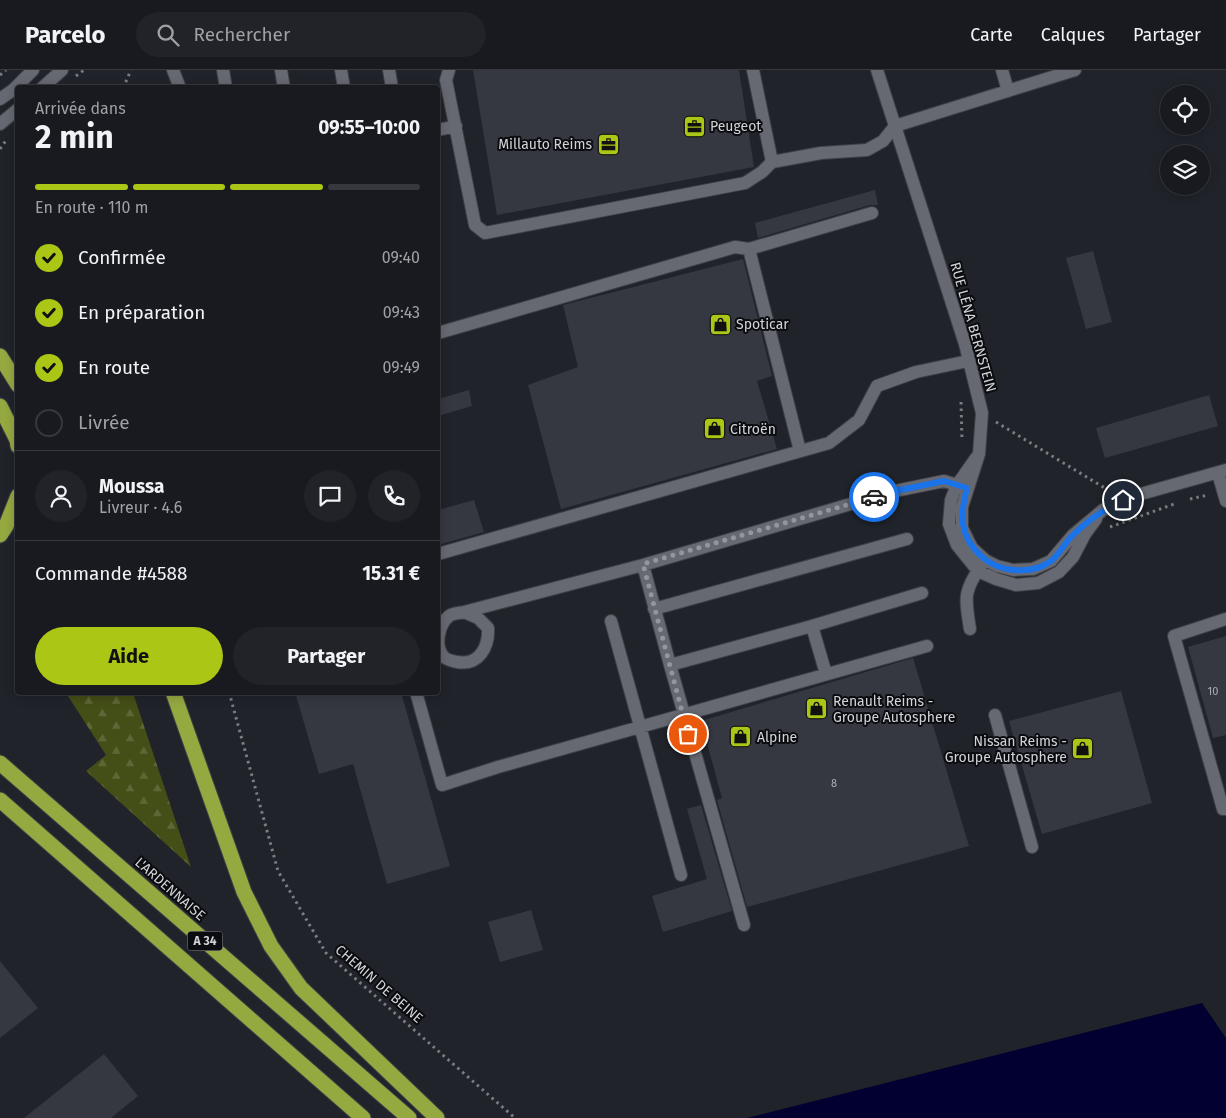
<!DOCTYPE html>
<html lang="fr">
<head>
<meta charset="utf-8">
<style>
  :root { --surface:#181a20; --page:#212329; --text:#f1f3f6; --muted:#9fa1a5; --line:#36383e; --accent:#abc615 }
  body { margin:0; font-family:"Fira Sans",sans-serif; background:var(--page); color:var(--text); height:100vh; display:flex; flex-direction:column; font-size:19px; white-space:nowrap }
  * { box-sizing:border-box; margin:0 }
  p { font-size:16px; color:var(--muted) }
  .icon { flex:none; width:28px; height:28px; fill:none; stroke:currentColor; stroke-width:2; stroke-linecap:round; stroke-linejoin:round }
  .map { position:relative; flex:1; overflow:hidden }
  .panel { position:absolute; left:15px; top:15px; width:425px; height:610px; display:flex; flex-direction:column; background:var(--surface); border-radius:5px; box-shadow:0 2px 12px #0003,0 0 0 1px var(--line) }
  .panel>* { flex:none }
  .buttons { position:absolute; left:1160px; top:15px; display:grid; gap:10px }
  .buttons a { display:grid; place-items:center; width:50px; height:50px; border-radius:50%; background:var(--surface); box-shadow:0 2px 12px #0003,0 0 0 1px var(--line); font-size:25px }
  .pin { position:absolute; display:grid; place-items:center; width:42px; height:42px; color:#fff; margin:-21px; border:2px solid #fff; border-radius:50%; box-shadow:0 1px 5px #0007 }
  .courier { position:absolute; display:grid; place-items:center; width:50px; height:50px; margin:-25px; border:4px solid #1a73e8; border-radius:50%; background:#fff; color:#222; box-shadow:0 1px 6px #0007 }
  .summary em { font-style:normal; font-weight:700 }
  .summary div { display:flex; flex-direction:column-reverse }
  .summary { display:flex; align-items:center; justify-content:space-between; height:85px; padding:0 20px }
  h1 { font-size:32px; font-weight:700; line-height:38px }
  .bar { display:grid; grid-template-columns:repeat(4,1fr); gap:8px 5px; align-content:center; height:60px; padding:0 20px }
  .bar i { height:6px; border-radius:4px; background:var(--line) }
  .bar .current { background:var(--accent) }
  .bar p { grid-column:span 4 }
  .line { display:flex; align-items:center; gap:12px; padding:0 20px; border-top:1px solid var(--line) }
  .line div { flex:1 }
  .round { display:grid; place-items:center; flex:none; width:52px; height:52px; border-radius:26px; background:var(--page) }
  ol { padding:0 20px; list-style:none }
  li { display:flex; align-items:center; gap:15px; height:55px }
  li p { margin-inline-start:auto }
  li .icon { padding:5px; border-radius:50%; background:var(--accent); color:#111; stroke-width:4 }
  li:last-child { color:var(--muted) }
  li i { width:28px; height:28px; border:2px solid var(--line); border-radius:50% }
  .primary-button { display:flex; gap:10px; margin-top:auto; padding:10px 20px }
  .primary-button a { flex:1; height:58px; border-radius:30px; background:var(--accent); color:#111; font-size:20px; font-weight:700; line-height:58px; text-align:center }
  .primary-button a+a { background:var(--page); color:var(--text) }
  header { display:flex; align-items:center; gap:30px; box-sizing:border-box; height:70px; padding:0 25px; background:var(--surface); border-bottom:1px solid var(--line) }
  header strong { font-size:24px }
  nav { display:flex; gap:28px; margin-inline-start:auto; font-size:18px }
  .search { width:350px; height:45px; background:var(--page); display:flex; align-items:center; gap:12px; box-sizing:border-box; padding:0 18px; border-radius:28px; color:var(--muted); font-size:19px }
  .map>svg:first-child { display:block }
  .forest { fill:url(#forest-firs) }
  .water { fill:#020030 }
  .building { fill:#353840 }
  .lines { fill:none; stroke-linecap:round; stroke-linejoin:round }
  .lane-casing { stroke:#3e4045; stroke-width:14 }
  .street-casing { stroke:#3e4045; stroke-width:14 }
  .highway-casing { stroke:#3e4045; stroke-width:17 }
  .path { stroke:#7a7c82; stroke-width:3; stroke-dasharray:2.5 4; stroke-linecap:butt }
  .lane { stroke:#666971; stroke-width:12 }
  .street { stroke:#666971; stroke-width:12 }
  .highway { stroke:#95a941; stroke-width:15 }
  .done { stroke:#94969b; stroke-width:5; stroke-dasharray:0 9 }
  .route { stroke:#1a73e8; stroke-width:6 }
  .labels { text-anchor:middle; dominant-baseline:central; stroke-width:4; stroke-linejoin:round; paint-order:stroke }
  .number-label { font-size:11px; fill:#abadb2 }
  .shield { fill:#0b0c0f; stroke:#96989c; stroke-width:1 }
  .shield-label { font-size:12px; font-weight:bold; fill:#d2d4d8 }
  .poi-label { font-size:14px; fill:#d2d4d8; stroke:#0b0c0f; text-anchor:start }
  .street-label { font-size:14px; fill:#d2d4d8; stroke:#0b0c0f }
</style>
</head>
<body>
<header>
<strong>Parcelo</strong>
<div class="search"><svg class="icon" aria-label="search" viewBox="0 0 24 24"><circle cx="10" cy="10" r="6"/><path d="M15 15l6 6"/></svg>Rechercher</div>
<nav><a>Carte</a><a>Calques</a><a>Partager</a></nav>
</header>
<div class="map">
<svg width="1226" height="1048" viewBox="0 0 1226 1048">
  <defs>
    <pattern id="forest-firs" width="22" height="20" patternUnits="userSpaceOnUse" patternTransform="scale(1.25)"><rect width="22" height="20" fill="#444e17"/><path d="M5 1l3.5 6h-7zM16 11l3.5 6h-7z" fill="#5e6738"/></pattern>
  </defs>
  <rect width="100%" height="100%" fill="#20232a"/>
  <path class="forest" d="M66,623H133L191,797L86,701L106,685Z"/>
  <path class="water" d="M1202,933L1226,968V1048H747Z"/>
  <path class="building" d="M473,0H739L754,97L497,145Z
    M875,120L878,135H870L758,168L755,153Z
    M1093,181L1112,252L1086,259L1066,188Z
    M743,189L772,306L757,311L777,379L561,439L528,315L578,297L563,235Z
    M469,320L472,336L438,346V329Z
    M1209,325L1218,356L1105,388L1096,358Z
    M474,430L484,462L438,475V440Z
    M1226,566V665L1213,668L1188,577Z
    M913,588L969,776L747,837L717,730L722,728L701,651Z
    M1121,621L1152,733L1042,764L1009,651Z
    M295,622H401L450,796L387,814L353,694L319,704Z
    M701,735L732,841L663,862L652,826L707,809L687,739Z
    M531,840L543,880L500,892L488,852Z
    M0,891L38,938L0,968Z
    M104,984L138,1026L111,1048H24Z"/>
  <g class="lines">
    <defs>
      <path id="lane" d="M173,0L180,18
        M223,0L226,18
        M281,0L284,18
        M341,0L344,18
        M389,0L392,18
        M449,0L446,10L475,155L485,163L745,113L762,102L772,92L821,83L867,80L883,71L895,56L1062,4L1061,0
        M753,0L772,92
        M1002,0L1008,21
        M1062,4L1075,0
        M438,60L456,56
        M749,179L800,381
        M438,263L735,177L749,179L872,143
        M976,388L957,415L951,430L949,454L957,475L978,501L996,509L1016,515L1038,513L1059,502L1073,487L1085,464L1096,449
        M1218,403L1226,431
        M438,484L829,373L859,350L877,316L916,302L968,291
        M643,495L670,595
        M654,539L907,469
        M464,542L478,548L488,558C489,577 479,596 457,592C453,591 446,590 443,586C434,575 439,554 449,546C453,543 460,543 464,542L643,495L895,421L944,411L967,418
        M1226,549L1174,566L1223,739H1226
        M611,551L681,805
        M970,559C965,527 963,522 982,494
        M826,604L812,556L922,523
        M416,622L442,715L498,697L927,576
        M995,645L1032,777
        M744,855L670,595L812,556"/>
      <path id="street" d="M877,0L965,274L982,343L979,384L962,437V458L972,478L985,490L997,496L1013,500L1033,499L1051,491L1073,465L1103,440L1123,429L1226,400
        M42,18L62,0
        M0,29L13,20L33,0
        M0,54L18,39"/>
      <path id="highway" d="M0,286L18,315
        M0,336L17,370L18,376
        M0,465L6,456L18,426
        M173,622L244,822L271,876L301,918L437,1048
        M0,693L409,1048
        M0,730L363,1048"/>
    </defs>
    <use href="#lane" class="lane-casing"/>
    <use href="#street" class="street-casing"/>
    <use href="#highway" class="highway-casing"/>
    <path class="path" d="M0,5L6,0
      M76,6L84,0
      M123,18L131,0
      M0,79L7,69
      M961,332L962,371
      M996,352L1108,420
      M1190,429L1208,425
      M1110,457L1177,433
      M229,622L278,801L326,883L515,1048"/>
    <use href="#lane" class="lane"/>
    <use href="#street" class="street"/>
    <use href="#highway" class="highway"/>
  </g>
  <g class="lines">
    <path class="done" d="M688,664L643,494L874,427"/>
    <path class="route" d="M874,427L895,421L944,411L967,418C960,445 959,465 980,485C997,502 1031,506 1051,491C1060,484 1065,472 1073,465C1088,450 1105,439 1123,430"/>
  </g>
  <defs>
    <symbol id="office-square" viewBox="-11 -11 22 22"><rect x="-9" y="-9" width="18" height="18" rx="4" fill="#abc615" stroke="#0b0c0f"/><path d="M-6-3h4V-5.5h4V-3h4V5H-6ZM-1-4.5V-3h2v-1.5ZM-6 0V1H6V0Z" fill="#111"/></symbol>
    <symbol id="shop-square" viewBox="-11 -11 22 22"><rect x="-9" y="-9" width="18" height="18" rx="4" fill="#abc615" stroke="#0b0c0f"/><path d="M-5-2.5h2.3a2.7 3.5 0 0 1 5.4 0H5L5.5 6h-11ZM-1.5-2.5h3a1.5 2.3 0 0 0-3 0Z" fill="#111"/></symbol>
  </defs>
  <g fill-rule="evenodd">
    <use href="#office-square" x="682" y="44" width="25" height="25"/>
    <use href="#office-square" x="596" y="62" width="25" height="25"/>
    <use href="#shop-square" x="708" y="242" width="25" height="25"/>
    <use href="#shop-square" x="702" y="346" width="25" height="25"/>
    <use href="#shop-square" x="804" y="626" width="25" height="25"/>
    <use href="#shop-square" x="728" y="654" width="25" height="25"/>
    <use href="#shop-square" x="1070" y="666" width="25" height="25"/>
  </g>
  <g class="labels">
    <g class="number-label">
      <text x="1213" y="621">10</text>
      <text x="834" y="713">8</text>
    </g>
    <rect class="shield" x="187.5" y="861.5" width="35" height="19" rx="4"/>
    <g class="shield-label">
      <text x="205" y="871">A 34</text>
    </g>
    <g class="poi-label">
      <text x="710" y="56">Peugeot</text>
      <text x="592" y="74" text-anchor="end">Millauto Reims</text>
      <text x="736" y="254">Spoticar</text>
      <text x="730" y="359">Citroën</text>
      <text x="833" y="631">Renault Reims -<tspan x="833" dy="16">Groupe Autosphere</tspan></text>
      <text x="757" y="667">Alpine</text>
      <text x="1067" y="671" text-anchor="end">Nissan Reims -<tspan x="1067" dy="16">Groupe Autosphere</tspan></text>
    </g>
    <g class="street-label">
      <text transform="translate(973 257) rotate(74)">RUE LÉNA BERNSTEIN</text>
      <text transform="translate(170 819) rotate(41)">L'ARDENNAISE</text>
      <text transform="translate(379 914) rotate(41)">CHEMIN DE BEINE</text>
    </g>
  </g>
</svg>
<div class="buttons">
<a><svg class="icon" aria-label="locate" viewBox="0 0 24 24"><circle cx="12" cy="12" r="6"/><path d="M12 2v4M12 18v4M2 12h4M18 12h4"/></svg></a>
<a><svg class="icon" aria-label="layers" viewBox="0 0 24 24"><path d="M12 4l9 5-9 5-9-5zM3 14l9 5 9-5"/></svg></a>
</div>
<div class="pin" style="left:688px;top:664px;background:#ea580c"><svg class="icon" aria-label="bag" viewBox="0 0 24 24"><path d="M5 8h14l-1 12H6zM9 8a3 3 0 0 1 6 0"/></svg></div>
<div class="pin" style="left:1123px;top:430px;background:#1f2937"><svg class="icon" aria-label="home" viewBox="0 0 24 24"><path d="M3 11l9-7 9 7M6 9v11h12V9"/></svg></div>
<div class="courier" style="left:874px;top:427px"><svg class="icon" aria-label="car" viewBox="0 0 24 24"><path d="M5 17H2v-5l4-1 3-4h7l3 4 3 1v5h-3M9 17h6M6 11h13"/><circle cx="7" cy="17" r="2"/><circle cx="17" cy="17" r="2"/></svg></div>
<section class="panel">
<div class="summary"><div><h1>2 min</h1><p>Arrivée dans</p></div><em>09:55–10:00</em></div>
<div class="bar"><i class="current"></i><i class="current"></i><i class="current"></i><i></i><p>En route · 110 m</p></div>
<ol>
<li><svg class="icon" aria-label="check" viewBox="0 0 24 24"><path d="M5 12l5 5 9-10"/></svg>Confirmée<p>09:40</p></li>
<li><svg class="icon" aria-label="check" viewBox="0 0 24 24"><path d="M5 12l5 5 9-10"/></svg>En préparation<p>09:43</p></li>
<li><svg class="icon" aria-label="check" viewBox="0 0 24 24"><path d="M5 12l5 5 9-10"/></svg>En route<p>09:49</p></li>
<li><i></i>Livrée</li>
</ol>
<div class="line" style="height:90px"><a class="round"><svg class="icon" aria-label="person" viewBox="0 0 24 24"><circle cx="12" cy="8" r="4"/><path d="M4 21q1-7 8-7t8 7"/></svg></a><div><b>Moussa</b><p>Livreur · 4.6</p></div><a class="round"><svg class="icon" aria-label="chat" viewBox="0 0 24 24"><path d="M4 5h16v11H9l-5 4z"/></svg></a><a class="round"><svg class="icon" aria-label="phone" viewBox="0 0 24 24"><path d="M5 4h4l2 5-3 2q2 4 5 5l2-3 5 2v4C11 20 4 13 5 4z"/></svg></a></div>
<div class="line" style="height:65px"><div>Commande #4588</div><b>15.31 €</b></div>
<div class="primary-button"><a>Aide</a><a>Partager</a></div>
</section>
</div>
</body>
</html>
